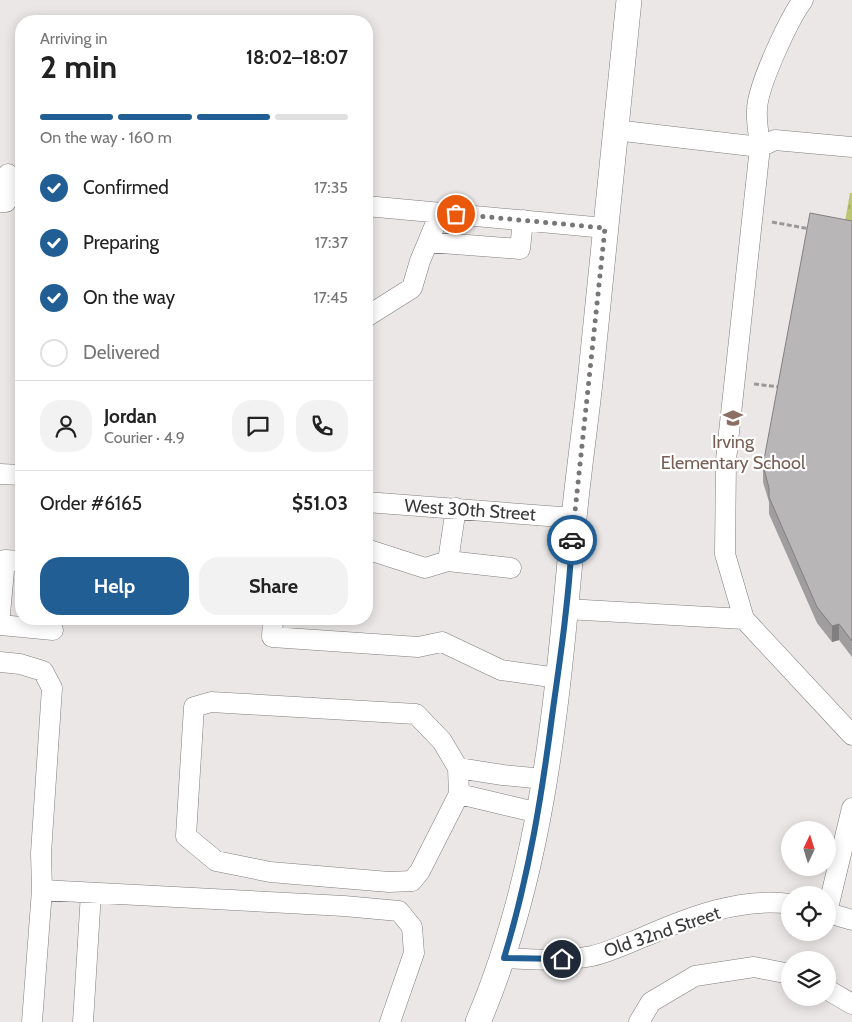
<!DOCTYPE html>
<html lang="en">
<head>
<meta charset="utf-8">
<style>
  :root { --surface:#fff; --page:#f2f2f2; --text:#222; --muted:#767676; --line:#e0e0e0; --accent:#205e94 }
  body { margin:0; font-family:Cabin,sans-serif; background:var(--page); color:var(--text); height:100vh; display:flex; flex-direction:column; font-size:19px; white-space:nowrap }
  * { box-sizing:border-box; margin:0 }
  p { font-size:16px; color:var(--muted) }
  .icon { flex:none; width:28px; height:28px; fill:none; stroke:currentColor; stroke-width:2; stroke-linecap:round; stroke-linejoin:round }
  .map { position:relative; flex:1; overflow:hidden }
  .sheet { position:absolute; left:15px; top:15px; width:358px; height:610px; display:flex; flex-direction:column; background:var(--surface); border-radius:20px; box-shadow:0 2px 12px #0003 }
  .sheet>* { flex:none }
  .needle { width:32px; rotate:4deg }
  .tools { position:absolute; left:781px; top:821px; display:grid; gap:10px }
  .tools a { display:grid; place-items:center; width:55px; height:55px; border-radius:50%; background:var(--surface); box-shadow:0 2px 12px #0003; font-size:25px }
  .pin { position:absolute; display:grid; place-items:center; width:42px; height:42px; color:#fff; margin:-21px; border:2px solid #fff; border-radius:50%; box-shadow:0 1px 5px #0007 }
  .courier { position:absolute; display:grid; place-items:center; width:50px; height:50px; margin:-25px; border:4px solid #205e94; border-radius:50%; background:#fff; color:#222; box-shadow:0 1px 6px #0007 }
  .overview em { font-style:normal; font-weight:800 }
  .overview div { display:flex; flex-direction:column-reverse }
  .overview { display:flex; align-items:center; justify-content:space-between; height:85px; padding:0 25px }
  h1 { font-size:32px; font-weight:800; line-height:38px }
  .bar { display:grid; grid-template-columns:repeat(4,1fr); gap:8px 5px; align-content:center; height:60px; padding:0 25px }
  .bar i { height:6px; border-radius:4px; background:var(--line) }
  .bar .selected { background:var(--accent) }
  .bar p { grid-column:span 4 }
  .line { display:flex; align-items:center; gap:12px; padding:0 25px; border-top:1px solid var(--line) }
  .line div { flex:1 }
  .round { display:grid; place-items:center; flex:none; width:52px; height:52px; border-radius:20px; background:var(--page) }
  ol { padding:0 25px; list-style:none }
  li { display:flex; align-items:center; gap:15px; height:55px }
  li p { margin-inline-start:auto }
  li .icon { padding:5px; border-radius:50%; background:var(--accent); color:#fff; stroke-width:4 }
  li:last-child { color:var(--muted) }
  li i { width:28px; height:28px; border:2px solid var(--line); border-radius:50% }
  .primary-button { display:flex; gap:10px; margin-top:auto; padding:10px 25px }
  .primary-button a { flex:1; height:58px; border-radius:20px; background:var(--accent); color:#fff; font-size:20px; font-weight:800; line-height:58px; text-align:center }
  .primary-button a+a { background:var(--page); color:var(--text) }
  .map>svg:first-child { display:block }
  .park { fill:url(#park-tufts) }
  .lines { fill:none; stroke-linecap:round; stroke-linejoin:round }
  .minor-casing { stroke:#817e7d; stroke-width:21 }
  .major-casing { stroke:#817e7d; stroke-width:26 }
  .path { stroke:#9a9898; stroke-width:3; stroke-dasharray:5 2.5; stroke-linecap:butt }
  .minor { stroke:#fff; stroke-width:20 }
  .major { stroke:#fff; stroke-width:25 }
  .wall { fill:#9f9d9e }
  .shaded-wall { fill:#827f81 }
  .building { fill:#b9b6b8; stroke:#827f81 }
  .done { stroke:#787776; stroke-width:5; stroke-dasharray:0 9 }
  .route { stroke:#205e94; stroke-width:6 }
  .labels { text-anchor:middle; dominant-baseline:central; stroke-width:4.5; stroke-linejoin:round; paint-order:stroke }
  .education-label { font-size:18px; fill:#785e54; stroke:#fff }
  .street-label { font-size:18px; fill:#3b3a3a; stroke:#fff }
</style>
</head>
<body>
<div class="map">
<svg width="852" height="1022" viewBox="0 0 852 1022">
  <defs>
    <pattern id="park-tufts" width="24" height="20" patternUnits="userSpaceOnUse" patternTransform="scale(1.25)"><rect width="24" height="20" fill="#bcc573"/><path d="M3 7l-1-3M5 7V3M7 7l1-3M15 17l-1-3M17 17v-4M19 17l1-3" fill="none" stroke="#9aa15f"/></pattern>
  </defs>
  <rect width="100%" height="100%" fill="#eae7e6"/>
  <path class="park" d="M850,193H852V228L844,227Z"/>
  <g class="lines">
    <defs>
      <path id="minor" d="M803,0C789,19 758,85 757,109C756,121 759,135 760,147L775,140L852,147
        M615,130L760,147L726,460L725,554L744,619L852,735
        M0,202H6L8,174
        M366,206L605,228
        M428,242L520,249L523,220
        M366,317L412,288L420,261L440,213
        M0,474L21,475
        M366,502L574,518
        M456,508L448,561L511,568
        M366,549L425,568L448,561
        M566,609L744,619
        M0,614L5,560L21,561
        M273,619L272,637L418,647L442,642L501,670L558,678
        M0,625L53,630
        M0,662L20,664L43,671L52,688L41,853L42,890L344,906L399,911L412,927L414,953L390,1022
        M211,702L416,714L442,741L458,768L459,794L420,871L412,881L389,882L270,872L216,861L186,836L194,707Z
        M458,768L503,775L544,779
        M459,794L539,813
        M828,908L852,808
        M828,913L852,920
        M504,958C533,959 563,962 592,956C610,952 628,943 646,936C690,917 741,897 790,904
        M828,990L852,1004
        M32,1022L42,890
        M83,1022L91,893
        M639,1022L651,1002L695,976L754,967L790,974"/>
      <path id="major" d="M478,1022C546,863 558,688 574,518C579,466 587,415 592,363C605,242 616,121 629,0"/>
    </defs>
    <use href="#minor" class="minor-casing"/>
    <use href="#major" class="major-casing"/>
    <path class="path" d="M772,222L810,229
      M754,384L780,387"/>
    <use href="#minor" class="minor"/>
    <use href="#major" class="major"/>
  </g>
  <path class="wall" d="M852,221V657L839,640L832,642L817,623L769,514V502L763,482V465Z"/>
  <path class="shaded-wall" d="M839,624V640L832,642V626Z"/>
  <path class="building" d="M810,213L852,221V641L839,624L832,626L817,607L769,497V488L763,465Z"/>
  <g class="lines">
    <path class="done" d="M456,214L605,228L572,540"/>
    <path class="route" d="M562,959L504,958C529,876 542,794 553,709C561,653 569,597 572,540"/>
  </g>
  <defs>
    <symbol id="school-bare" viewBox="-9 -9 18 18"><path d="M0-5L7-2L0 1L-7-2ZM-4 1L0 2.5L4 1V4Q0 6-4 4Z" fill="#8d6e63" stroke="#fff" stroke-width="2.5" paint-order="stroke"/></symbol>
  </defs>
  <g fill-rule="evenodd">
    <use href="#school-bare" x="719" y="404" width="28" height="28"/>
  </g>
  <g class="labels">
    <g class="education-label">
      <text x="733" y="442">Irving<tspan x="733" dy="21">Elementary School</tspan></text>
    </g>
    <g class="street-label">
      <text transform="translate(470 510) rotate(4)">West 30th Street</text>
      <text transform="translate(662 932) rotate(-19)">Old 32nd Street</text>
    </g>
  </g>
</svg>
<div class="tools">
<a><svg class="needle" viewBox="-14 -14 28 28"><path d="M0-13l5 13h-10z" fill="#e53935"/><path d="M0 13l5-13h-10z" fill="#767676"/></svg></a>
<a><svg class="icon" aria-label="locate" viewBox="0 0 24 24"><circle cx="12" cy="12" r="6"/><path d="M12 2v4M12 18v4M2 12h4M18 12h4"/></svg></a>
<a><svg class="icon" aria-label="layers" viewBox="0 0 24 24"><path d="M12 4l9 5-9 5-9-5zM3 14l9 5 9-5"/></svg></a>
</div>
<div class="pin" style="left:456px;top:214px;background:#ea580c"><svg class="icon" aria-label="bag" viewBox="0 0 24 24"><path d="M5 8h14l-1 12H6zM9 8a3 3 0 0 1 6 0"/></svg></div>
<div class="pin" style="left:562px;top:959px;background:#1f2937"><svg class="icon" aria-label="home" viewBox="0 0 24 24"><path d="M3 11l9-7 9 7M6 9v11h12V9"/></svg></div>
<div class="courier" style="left:572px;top:540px"><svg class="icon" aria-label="car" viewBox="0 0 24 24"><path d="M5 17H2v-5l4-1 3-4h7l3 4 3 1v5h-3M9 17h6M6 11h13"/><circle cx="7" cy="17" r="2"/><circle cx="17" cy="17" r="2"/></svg></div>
<section class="sheet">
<div class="overview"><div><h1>2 min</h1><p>Arriving in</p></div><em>18:02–18:07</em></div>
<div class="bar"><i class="selected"></i><i class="selected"></i><i class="selected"></i><i></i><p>On the way · 160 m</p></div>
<ol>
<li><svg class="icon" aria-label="check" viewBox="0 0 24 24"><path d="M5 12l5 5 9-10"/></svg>Confirmed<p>17:35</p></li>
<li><svg class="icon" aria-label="check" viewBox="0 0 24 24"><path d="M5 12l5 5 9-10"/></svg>Preparing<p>17:37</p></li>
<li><svg class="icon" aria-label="check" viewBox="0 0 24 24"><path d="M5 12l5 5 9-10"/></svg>On the way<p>17:45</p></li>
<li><i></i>Delivered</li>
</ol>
<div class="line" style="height:90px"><a class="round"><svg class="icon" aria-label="person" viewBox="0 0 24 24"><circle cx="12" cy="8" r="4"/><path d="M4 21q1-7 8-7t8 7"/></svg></a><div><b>Jordan</b><p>Courier · 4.9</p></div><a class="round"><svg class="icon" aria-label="chat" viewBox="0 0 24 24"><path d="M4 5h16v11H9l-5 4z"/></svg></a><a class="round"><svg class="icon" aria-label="phone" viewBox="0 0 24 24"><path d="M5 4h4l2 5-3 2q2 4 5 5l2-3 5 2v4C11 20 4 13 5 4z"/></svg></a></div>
<div class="line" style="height:65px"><div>Order #6165</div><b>$51.03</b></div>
<div class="primary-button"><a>Help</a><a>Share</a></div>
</section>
</div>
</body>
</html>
